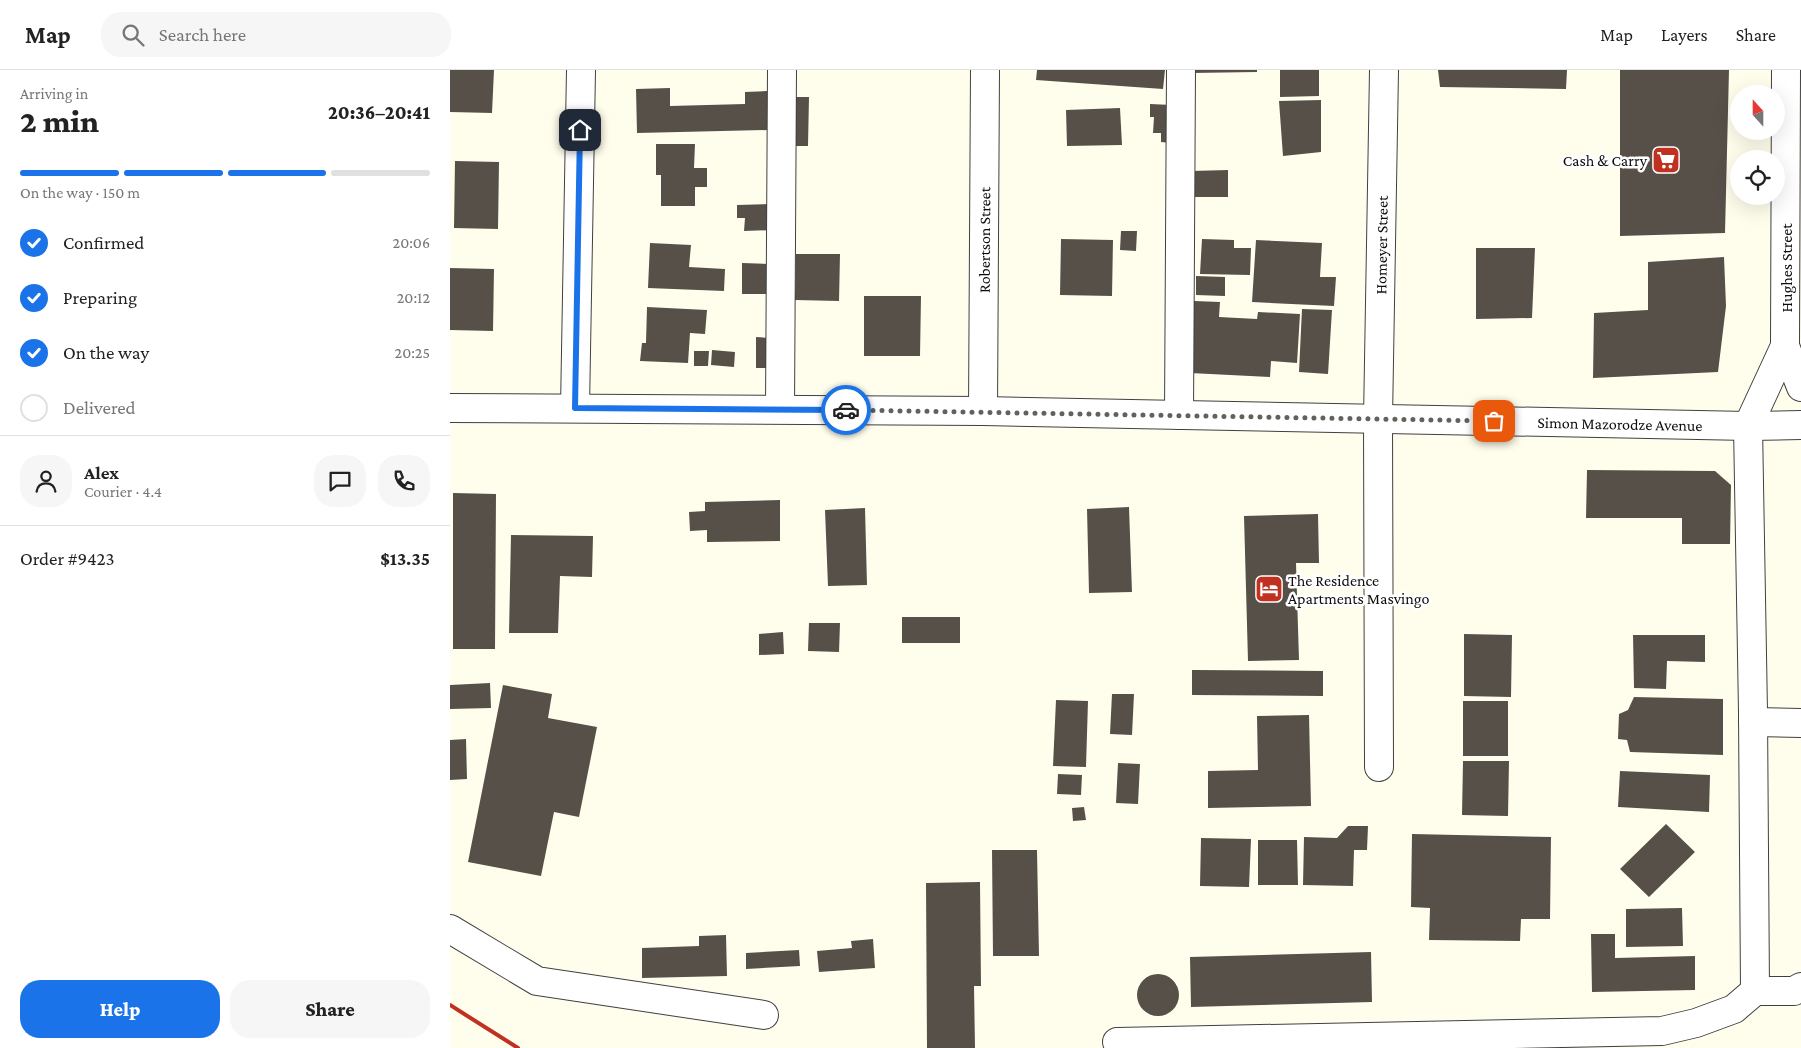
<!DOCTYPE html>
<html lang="en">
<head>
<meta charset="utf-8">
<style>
  :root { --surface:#fff; --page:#f6f6f6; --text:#222; --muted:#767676; --line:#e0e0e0; --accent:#1a73e8 }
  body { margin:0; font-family:"Crimson Pro",serif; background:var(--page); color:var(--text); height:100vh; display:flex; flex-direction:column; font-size:19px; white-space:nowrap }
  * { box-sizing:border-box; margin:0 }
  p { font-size:16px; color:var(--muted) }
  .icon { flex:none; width:28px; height:28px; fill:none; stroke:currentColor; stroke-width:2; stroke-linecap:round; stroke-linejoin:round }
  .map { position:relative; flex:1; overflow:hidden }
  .details { display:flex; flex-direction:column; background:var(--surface); width:450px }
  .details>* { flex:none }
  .needle { width:32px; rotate:339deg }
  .tools { position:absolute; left:1280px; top:15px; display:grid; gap:10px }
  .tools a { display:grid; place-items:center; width:55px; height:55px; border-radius:50%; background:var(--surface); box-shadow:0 5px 20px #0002; font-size:25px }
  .pin { position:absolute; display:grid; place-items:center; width:42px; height:42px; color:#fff; margin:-21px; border-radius:10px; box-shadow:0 2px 8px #0006 }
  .courier { position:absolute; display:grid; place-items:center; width:50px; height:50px; margin:-25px; border:4px solid #1a73e8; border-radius:50%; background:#fff; color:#222; box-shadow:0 1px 6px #0007 }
  .overview em { font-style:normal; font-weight:800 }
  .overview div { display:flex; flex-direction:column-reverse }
  .overview { display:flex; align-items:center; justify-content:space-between; height:85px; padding:0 20px }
  h1 { font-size:32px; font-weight:800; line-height:38px }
  .bar { display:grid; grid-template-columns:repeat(4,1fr); gap:8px 5px; align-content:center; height:60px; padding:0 20px }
  .bar i { height:6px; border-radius:4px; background:var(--line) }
  .bar .on { background:var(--accent) }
  .bar p { grid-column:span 4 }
  .line { display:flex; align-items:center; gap:12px; padding:0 20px; border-top:1px solid var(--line) }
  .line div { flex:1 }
  .round { display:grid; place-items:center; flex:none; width:52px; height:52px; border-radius:20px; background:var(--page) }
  ol { padding:0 20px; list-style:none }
  li { display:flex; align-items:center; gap:15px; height:55px }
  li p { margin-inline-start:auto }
  li .icon { padding:5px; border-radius:50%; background:var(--accent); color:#fff; stroke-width:4 }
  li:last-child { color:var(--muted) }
  li i { width:28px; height:28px; border:2px solid var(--line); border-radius:50% }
  .primary-button { display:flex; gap:10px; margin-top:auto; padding:10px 20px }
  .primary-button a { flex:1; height:58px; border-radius:20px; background:var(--accent); color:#fff; font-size:20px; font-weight:800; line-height:58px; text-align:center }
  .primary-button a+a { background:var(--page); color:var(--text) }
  header { display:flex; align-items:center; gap:30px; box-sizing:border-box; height:70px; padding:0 25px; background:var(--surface); border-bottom:1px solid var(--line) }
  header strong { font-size:24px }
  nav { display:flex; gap:28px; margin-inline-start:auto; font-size:18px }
  .search { width:350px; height:45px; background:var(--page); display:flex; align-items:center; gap:12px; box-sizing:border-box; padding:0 18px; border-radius:20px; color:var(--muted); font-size:19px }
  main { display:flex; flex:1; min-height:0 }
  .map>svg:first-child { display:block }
  .building { fill:#565049 }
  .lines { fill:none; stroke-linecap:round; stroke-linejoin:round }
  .minor-casing { stroke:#404040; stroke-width:30 }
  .minor { stroke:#fff; stroke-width:28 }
  .rail { stroke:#c13121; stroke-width:4 }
  .done { stroke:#62615b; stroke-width:5; stroke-dasharray:0 9 }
  .route { stroke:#1a73e8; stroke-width:6 }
  .labels { text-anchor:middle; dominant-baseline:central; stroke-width:5; stroke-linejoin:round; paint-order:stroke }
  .poi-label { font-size:16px; fill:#0d0d0d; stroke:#fff; text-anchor:end }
  .street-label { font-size:16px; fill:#0d0d0d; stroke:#fff }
</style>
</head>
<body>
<header>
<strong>Map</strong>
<div class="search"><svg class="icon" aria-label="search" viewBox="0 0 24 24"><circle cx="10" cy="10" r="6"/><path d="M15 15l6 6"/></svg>Search here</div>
<nav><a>Map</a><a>Layers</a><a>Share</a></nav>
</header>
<main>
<section class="details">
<div class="overview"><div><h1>2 min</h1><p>Arriving in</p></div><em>20:36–20:41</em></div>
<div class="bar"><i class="on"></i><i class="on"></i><i class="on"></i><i></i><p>On the way · 150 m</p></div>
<ol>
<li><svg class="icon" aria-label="check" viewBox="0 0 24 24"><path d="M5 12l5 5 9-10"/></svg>Confirmed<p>20:06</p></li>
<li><svg class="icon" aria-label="check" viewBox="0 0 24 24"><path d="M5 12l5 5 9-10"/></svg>Preparing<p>20:12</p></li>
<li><svg class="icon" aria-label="check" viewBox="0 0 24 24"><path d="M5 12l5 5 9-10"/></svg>On the way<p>20:25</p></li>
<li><i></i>Delivered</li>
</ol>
<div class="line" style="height:90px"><a class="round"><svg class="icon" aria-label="person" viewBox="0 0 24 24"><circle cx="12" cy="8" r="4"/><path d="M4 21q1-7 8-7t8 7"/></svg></a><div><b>Alex</b><p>Courier · 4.4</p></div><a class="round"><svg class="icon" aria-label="chat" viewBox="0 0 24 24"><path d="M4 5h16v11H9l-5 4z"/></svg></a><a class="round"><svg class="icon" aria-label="phone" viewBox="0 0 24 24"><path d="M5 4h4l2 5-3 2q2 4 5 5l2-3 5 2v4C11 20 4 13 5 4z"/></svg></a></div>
<div class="line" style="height:65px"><div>Order #9423</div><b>$13.35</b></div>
<div class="primary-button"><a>Help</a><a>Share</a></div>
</section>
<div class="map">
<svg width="1351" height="978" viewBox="0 0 1351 978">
  <rect width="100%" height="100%" fill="#fffeed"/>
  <path class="building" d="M0,0H44L42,43L0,42Z
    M587,0H715L713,19L586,10Z
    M741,0H807V2L741,3Z
    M830,0H869V26L830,27Z
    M988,0H1117L1116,19L990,17Z
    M1170,0H1279L1275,163L1170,166Z
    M220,18V36L295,34V22L317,21L318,60L187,63L186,19Z
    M339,27H359L358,76H337Z
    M871,30V82L833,86L829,31Z
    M700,34L722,35L721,73L711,72V63H703L704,47H700Z
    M670,38L672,75L617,76L616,40Z
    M206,74H245L244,98H257V117H245V136H211V105H206Z
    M5,91L49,92L48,159L4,158Z
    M778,100V127H742L741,101Z
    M323,134V160L294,161L295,148H287V135Z
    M671,161H687L686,181L670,180Z
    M611,169L663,170L662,226L610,225Z
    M752,169L784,170V178H801L800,205L750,204Z
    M806,170L872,173L870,207H886L884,236L802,232Z
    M200,173L241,175L239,197L275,199L274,221L198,218Z
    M1026,178H1085L1082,248L1026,249Z
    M346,184H390L389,231L345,230Z
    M1274,187L1276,236L1268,302L1143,308L1144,243L1198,240V192Z
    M292,193L320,194L319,224H292Z
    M0,198L44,199L43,261L0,260Z
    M746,206L775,207V226L746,225Z
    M414,226H471L470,286H414Z
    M744,231L770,232L769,247L807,249L808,242L850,244L847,293L821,291L820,307L740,303Z
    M197,237L257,240L255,264L240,263L238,293L190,291L192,273H196Z
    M852,239L882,240L878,304L849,302Z
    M306,267L320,268L319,298H306Z
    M262,280L285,282L284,297L261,295Z
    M244,281H259L258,296H244Z
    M1137,400L1265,401L1281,415L1280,474H1232V448H1136Z
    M3,423L46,424L45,579H3Z
    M330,430V471L257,472V460L240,461L239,442L255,441V432Z
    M679,437L682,522L639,523L637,439Z
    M415,438L417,515L378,516L375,440Z
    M868,444L869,493H846L849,590L798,591L794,446Z
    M61,465L143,466L142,507L110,506L108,563H59Z
    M452,547H510V573H452Z
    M359,553H390L389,582L358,581Z
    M333,562L334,584L309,585V564Z
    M1014,564L1062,565L1061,627L1014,626Z
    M1183,565H1255V592L1217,591L1216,619L1184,618Z
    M742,600L873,601V626L742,625Z
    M40,613L41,638L0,639V615Z
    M53,615L102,624L98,648L147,657L129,747L104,742L91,806L18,792Z
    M662,624H684L682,665L660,664Z
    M1184,627L1273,629V685L1180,682L1177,670L1168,669L1169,644L1178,640Z
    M606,630L638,631L636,697L603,696Z
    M1013,631H1058V686H1013Z
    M859,645L861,736L758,738V701L808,700L807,646Z
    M16,669L17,709L0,710V670Z
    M1013,691H1059L1058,746L1012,745Z
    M668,693L690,694L688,734L666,733Z
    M1170,701L1260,705L1259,742L1168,737Z
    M608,704L632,705L631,725L607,724Z
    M634,737L636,750L623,751L622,738Z
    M1216,754L1245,782L1199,827L1170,799Z
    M898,756H918L917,780H904L903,816L853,815L854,767L887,768Z
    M962,764L1101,767L1100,849H1071L1070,871L979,870L980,838L961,837Z
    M751,768L801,769L799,817L750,816Z
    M808,770H847L848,815H808Z
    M542,780H587L589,886H543Z
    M530,812L531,916H524L525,978H477L476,813Z
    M1232,838L1233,876L1176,877V839Z
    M1141,864H1165V888L1245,886V920L1142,922Z
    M276,865L277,906L192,908V878L249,876V866Z
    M423,869L425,898L369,902L367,881L402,878L401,871Z
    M349,880L350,896L296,899V883Z
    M921,882L922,932L741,937L740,887Z
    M687 925a21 21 0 1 1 42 0a21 21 0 1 1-42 0Z"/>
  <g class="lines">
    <defs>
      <g id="minor">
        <path d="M1336,0L1335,276L1351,317"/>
        <path id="s1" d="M0,338L533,341L1298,356L1351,355"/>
        <path d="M125,338L131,0"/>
        <path d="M330,339L332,0"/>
        <path id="s2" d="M533,341L535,0"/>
        <path d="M729,345L731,0"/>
        <path d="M1303,652L1351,653"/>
        <path id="s3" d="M929,697L928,349L934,0"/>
        <path d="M0,859L87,911L314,945"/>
        <path d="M1305,921L1303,642L1298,356L1335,276"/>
        <path d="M667,972L1212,961L1246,953L1284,939L1305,921H1344L1351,917"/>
      </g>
    </defs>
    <use href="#minor" class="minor-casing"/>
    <use href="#minor" class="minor"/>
    <path class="rail" d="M0,935L68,978"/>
  </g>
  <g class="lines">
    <path class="done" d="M396,340L1044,351"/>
    <path class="route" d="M130,60L125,338L396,340"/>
  </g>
  <defs>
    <symbol id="supermarket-square" viewBox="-11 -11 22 22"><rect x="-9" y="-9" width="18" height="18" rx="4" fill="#c13121" stroke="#fff"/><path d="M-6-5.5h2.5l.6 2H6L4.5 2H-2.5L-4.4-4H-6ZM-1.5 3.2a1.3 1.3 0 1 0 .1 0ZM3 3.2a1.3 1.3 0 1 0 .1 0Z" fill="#fff"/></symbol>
    <symbol id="hotel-square" viewBox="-11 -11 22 22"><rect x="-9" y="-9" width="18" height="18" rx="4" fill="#c13121" stroke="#fff"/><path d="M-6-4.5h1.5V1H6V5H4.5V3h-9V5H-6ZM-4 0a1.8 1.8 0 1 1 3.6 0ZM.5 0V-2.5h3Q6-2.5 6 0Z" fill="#fff"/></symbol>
  </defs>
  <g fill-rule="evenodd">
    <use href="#supermarket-square" x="1200" y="74" width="32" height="32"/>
    <use href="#hotel-square" x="803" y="503" width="32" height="32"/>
  </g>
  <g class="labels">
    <g class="poi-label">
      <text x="1197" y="90">Cash &amp; Carry</text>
      <text x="838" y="510" text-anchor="start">The Residence<tspan x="838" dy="18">Apartments Masvingo</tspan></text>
    </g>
    <g class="street-label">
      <text stroke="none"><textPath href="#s2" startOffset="171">Robertson Street</textPath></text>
      <text stroke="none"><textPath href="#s3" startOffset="522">Homeyer Street</textPath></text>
      <text transform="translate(1336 198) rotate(-90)">Hughes Street</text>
      <text stroke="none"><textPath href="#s1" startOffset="1170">Simon Mazorodze Avenue</textPath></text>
    </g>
  </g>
</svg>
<div class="tools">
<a><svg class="needle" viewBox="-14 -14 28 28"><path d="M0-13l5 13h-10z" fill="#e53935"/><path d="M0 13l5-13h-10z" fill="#767676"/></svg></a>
<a><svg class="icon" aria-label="locate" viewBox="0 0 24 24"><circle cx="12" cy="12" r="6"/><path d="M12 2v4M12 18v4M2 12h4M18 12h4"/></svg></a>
</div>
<div class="pin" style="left:1044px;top:351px;background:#ea580c"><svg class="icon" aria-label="bag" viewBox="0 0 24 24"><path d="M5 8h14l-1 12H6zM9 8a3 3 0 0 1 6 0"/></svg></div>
<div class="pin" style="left:130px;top:60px;background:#1f2937"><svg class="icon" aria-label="home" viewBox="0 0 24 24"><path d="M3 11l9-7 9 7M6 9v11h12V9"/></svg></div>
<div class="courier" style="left:396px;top:340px"><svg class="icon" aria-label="car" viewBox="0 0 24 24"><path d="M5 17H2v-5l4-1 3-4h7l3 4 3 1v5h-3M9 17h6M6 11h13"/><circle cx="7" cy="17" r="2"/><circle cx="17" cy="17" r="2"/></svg></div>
</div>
</main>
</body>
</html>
